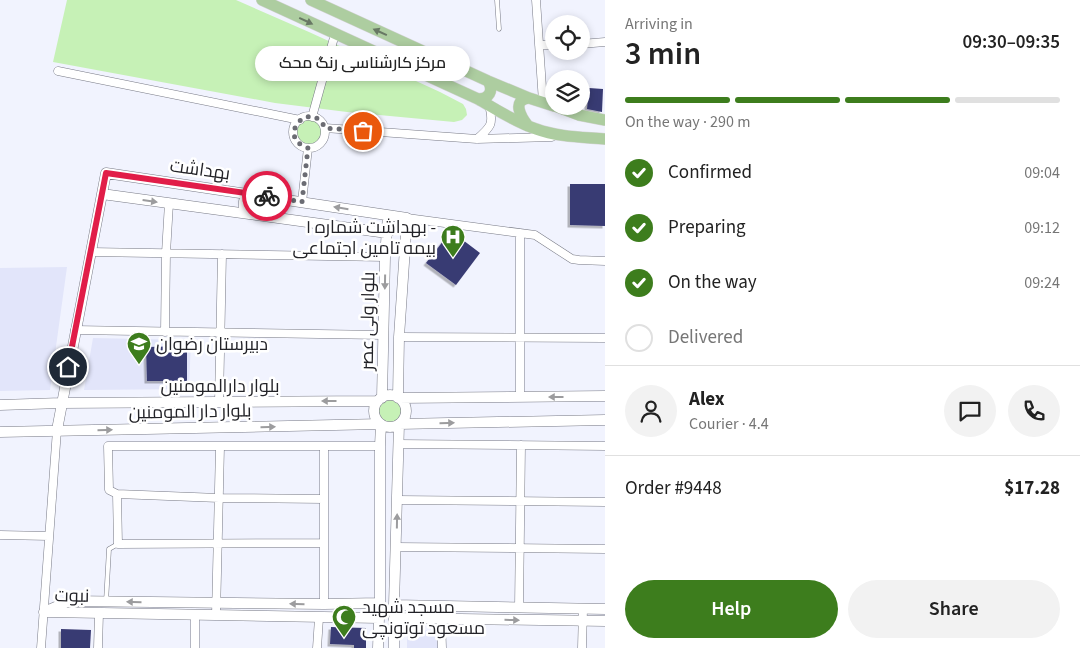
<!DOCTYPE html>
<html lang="en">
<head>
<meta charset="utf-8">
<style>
  :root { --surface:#fff; --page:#f2f2f2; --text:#222; --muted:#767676; --line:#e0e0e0; --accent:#3d7d1d }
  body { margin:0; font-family:"Source Sans 3",Cairo,sans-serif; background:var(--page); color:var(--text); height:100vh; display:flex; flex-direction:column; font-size:19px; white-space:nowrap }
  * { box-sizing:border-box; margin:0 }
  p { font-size:16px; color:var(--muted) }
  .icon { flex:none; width:28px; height:28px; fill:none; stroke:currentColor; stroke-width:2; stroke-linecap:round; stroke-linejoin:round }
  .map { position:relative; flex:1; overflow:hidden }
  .sheet { display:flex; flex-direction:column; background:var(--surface); width:475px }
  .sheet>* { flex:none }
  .buttons { position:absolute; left:545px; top:15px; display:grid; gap:10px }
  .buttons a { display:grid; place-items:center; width:45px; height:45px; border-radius:50%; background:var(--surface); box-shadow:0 2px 8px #0003; font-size:25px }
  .pin { position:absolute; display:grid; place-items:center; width:42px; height:42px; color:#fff; margin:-21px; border:2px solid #fff; border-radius:50%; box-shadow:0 1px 5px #0007 }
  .courier { position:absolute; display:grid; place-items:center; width:50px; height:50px; margin:-25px; border:4px solid #e11d48; border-radius:50%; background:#fff; color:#222; box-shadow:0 1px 6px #0007 }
  .bubble { position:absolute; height:35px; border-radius:18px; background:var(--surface); box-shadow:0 2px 8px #0003; font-size:16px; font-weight:600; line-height:35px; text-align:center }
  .headline em { font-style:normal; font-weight:600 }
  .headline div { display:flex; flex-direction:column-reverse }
  .headline { display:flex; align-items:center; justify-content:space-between; height:85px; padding:0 20px }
  h1 { font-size:32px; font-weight:600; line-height:38px }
  .bar { display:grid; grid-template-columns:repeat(4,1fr); gap:8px 5px; align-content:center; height:60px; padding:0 20px }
  .bar i { height:6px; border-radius:4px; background:var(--line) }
  .bar .active { background:var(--accent) }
  .bar p { grid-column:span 4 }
  .line { display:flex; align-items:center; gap:12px; padding:0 20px; border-top:1px solid var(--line) }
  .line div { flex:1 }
  .round { display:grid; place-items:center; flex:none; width:52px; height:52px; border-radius:26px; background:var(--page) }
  ol { padding:0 20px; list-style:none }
  li { display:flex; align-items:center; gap:15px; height:55px }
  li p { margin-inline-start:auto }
  li .icon { padding:5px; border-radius:50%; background:var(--accent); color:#fff; stroke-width:4 }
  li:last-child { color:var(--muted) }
  li i { width:28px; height:28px; border:2px solid var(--line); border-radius:50% }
  .cta { display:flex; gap:10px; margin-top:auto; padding:10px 20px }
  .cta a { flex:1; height:58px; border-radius:30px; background:var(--accent); color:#fff; font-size:20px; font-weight:600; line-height:58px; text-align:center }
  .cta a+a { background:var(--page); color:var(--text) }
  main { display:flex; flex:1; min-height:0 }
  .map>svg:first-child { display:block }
  .built { fill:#e2e5fa }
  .green { fill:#c6f1b6 }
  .building { fill:#393a73; filter:url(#shadow) }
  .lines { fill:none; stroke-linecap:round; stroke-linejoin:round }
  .lane-casing { stroke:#787a86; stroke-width:5 }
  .street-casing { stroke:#787a86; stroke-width:9 }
  .secondary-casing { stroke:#787a86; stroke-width:11 }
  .primary-casing { stroke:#d3d3d4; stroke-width:12 }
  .lane { stroke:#fff; stroke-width:4 }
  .street { stroke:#fff; stroke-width:8 }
  .secondary { stroke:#fff; stroke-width:10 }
  .primary { stroke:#adcda0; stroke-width:11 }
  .oneway { fill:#687864 }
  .oneway2 { fill:#9c9c9e }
  .done { stroke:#6b6c73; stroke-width:5; stroke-dasharray:0 9 }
  .route { stroke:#e11d48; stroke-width:6 }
  .labels { text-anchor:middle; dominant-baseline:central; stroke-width:5; stroke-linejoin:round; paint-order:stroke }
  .street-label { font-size:18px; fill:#232328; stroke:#fff }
  .poi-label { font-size:18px; fill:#232328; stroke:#fff; text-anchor:start }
</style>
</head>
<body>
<main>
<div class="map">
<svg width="605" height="648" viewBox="0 0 605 648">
  <defs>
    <filter id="shadow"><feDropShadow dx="-2.5" dy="2.5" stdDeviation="0" flood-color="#0004"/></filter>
  </defs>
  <rect width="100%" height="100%" fill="#f1f3fe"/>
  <path class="built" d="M67,267L50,390L0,391V268Z
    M93,338L191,340L189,389L84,390Z
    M439,630V648H407V631Z"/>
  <path class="green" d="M67,0H236L309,32L440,92L463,104L466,109L467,115L462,120L454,122L347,112L275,103L53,62Z
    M297 132a13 13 0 1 1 26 0a13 13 0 1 1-26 0Z
    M378 411a12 12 0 1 1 24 0a12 12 0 1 1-24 0Z"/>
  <path class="building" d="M589,88L603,89L602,112L587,109Z
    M570,184H605V226L570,225Z
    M451,231L480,253L456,285L426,263Z
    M187,346V381H147L146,347Z
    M331,627L366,628V648H354V645L330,644Z
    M61,629L91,630L90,648H61Z"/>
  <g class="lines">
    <defs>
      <path id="lane" d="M497,0L499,29
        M106,602L109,549L118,544"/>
      <path id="street" d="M536,0L543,102
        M581,44L605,42
        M539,45H554
        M58,71L300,120
        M293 132a16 16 0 1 1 32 0a16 16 0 1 1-32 0Z
        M312,117L335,34
        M325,128L477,139L552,137
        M477,139C491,127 494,124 489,105
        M302,202L308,148
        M407,218L535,235L572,259L579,260L605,261
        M91,252L385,257
        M75,330L383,335
        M165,332L166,253L169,203
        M399,337L605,338
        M520,397V233
        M219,402L222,254
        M398,444L605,446
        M324,446V604
        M117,494L219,498L324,499
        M397,500L605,502
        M0,535L49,536
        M324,543L118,544L117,494L109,490L108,446H380
        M396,547L605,549
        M519,608L521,445
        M216,615L220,447
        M441,619L442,648
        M41,648L57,430
        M98,648L99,613
        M195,648V615
        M317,648L319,618
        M582,648L583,609"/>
      <path id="secondary" d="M102,194L387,233L407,218
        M249,214L244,208V201L250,196L255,195
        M407,218L399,337L398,398L605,396
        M374 411a16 16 0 1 1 32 0a16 16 0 1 1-32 0Z
        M382,398L385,257L388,216
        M0,405L61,403L378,401
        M605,420L399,424L394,605L605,609
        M57,430L106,173L407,218
        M0,432L381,424L380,446V603L324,604L69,601L44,612
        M47,612L379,618L378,648
        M394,648V618L605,621"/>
      <path id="primary" d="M262,0L478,99C497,110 515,122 536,129C558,137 582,137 605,139
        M311,0L488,81L529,98L554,106
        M478,99C489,99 494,91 488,81
        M555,106L579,115L605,120
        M528,126C521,117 511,100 529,98"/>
    </defs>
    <use href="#lane" class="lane-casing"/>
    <use href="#street" class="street-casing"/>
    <use href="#secondary" class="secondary-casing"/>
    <use href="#primary" class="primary-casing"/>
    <use href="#lane" class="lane"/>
    <use href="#street" class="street"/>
    <use href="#secondary" class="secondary"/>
    <use href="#primary" class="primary"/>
  </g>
  <defs><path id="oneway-solid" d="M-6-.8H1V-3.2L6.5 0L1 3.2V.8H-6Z" transform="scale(1.25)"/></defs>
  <g class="oneway">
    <use href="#oneway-solid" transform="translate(306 21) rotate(25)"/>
    <use href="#oneway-solid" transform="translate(380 32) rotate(-156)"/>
  </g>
  <g class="oneway2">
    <use href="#oneway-solid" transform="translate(150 201) rotate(8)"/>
    <use href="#oneway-solid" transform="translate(341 208) rotate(-171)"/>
    <use href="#oneway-solid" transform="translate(385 282) rotate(91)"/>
    <use href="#oneway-solid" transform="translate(556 397) rotate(180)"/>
    <use href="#oneway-solid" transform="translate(329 401) rotate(180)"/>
    <use href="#oneway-solid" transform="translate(447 423) rotate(-1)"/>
    <use href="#oneway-solid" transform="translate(268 427) rotate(-1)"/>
    <use href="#oneway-solid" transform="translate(105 430) rotate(-1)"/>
    <use href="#oneway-solid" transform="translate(397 521) rotate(-89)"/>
    <use href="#oneway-solid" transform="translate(134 602) rotate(-179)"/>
    <use href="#oneway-solid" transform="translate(297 604) rotate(-179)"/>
    <use href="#oneway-solid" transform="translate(512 620) rotate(1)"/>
  </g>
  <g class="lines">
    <path class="done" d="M267,196L302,202L308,148C274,137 311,97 325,128L363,131"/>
    <path class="route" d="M68,367L106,173L267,196"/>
  </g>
  <defs>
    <symbol id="hospital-pin" viewBox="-11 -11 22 30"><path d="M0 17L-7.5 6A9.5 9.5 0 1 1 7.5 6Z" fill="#3d7d1d" stroke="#fff"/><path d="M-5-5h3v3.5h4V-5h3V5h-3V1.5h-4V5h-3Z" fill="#fff"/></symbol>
    <symbol id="school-pin" viewBox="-11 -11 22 30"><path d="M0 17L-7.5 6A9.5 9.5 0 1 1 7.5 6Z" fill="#3d7d1d" stroke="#fff"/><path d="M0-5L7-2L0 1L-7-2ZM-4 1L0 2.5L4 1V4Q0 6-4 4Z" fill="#fff"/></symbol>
    <symbol id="mosque-pin" viewBox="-11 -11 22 30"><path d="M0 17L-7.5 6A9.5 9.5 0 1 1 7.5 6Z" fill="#3d7d1d" stroke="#fff"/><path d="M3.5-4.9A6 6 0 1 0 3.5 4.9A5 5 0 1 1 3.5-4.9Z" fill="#fff"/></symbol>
  </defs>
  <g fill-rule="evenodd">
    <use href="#hospital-pin" x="439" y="223" width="28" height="38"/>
    <use href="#school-pin" x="125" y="330" width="28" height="38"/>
    <use href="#mosque-pin" x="330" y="603" width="28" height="38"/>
  </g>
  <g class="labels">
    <g class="street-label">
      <text transform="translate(200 170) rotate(8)">بهداشت</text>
      <text transform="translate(368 321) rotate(-89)">بلوار ولی عصر</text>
      <text x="220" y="386">بلوار دارالمومنین</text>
      <text transform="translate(190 412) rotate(-1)">بلوار دار المومنین</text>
      <text transform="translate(72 596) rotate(1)">نبوت</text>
    </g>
    <g class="poi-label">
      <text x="436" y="227" text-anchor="end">بهداشت شماره ۱ -<tspan x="436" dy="21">بیمه تامین اجتماعی</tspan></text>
      <text x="156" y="344">دبیرستان رضوان</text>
      <text x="362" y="607">مسجد شهید<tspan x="362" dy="21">مسعود توتونچی</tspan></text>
    </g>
  </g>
</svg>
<div class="buttons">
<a><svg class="icon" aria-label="locate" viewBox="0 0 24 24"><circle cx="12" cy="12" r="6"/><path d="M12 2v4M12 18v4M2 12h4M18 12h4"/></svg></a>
<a><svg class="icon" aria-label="layers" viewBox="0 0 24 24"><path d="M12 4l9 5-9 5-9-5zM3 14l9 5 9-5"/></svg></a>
</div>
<div class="pin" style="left:363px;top:131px;background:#ea580c"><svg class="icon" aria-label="bag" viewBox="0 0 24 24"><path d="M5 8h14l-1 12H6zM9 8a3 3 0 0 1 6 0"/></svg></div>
<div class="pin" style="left:68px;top:367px;background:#1f2937"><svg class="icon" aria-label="home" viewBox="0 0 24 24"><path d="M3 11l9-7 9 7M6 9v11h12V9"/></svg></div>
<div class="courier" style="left:267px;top:196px"><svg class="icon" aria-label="bike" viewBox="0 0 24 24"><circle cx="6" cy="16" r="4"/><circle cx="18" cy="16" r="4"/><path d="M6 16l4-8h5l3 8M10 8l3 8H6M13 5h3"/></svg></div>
<div class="bubble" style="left:255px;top:46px;width:215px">مرکز کارشناسی رنگ محک</div>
</div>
<section class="sheet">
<div class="headline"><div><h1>3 min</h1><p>Arriving in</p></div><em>09:30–09:35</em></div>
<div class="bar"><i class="active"></i><i class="active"></i><i class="active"></i><i></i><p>On the way · 290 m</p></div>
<ol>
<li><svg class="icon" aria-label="check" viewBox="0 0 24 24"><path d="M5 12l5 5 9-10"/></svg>Confirmed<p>09:04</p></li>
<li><svg class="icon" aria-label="check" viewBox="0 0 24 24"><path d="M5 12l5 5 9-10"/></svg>Preparing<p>09:12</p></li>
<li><svg class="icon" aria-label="check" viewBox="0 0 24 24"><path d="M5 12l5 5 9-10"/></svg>On the way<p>09:24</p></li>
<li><i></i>Delivered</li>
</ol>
<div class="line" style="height:90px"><a class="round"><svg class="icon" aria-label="person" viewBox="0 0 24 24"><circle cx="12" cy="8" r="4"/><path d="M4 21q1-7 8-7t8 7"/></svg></a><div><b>Alex</b><p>Courier · 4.4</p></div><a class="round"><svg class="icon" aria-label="chat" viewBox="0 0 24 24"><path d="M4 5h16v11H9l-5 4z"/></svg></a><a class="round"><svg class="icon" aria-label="phone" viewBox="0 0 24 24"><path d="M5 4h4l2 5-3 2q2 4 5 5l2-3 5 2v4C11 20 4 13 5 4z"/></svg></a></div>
<div class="line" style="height:65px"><div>Order #9448</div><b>$17.28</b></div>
<div class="cta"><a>Help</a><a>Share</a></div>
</section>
</main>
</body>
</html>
